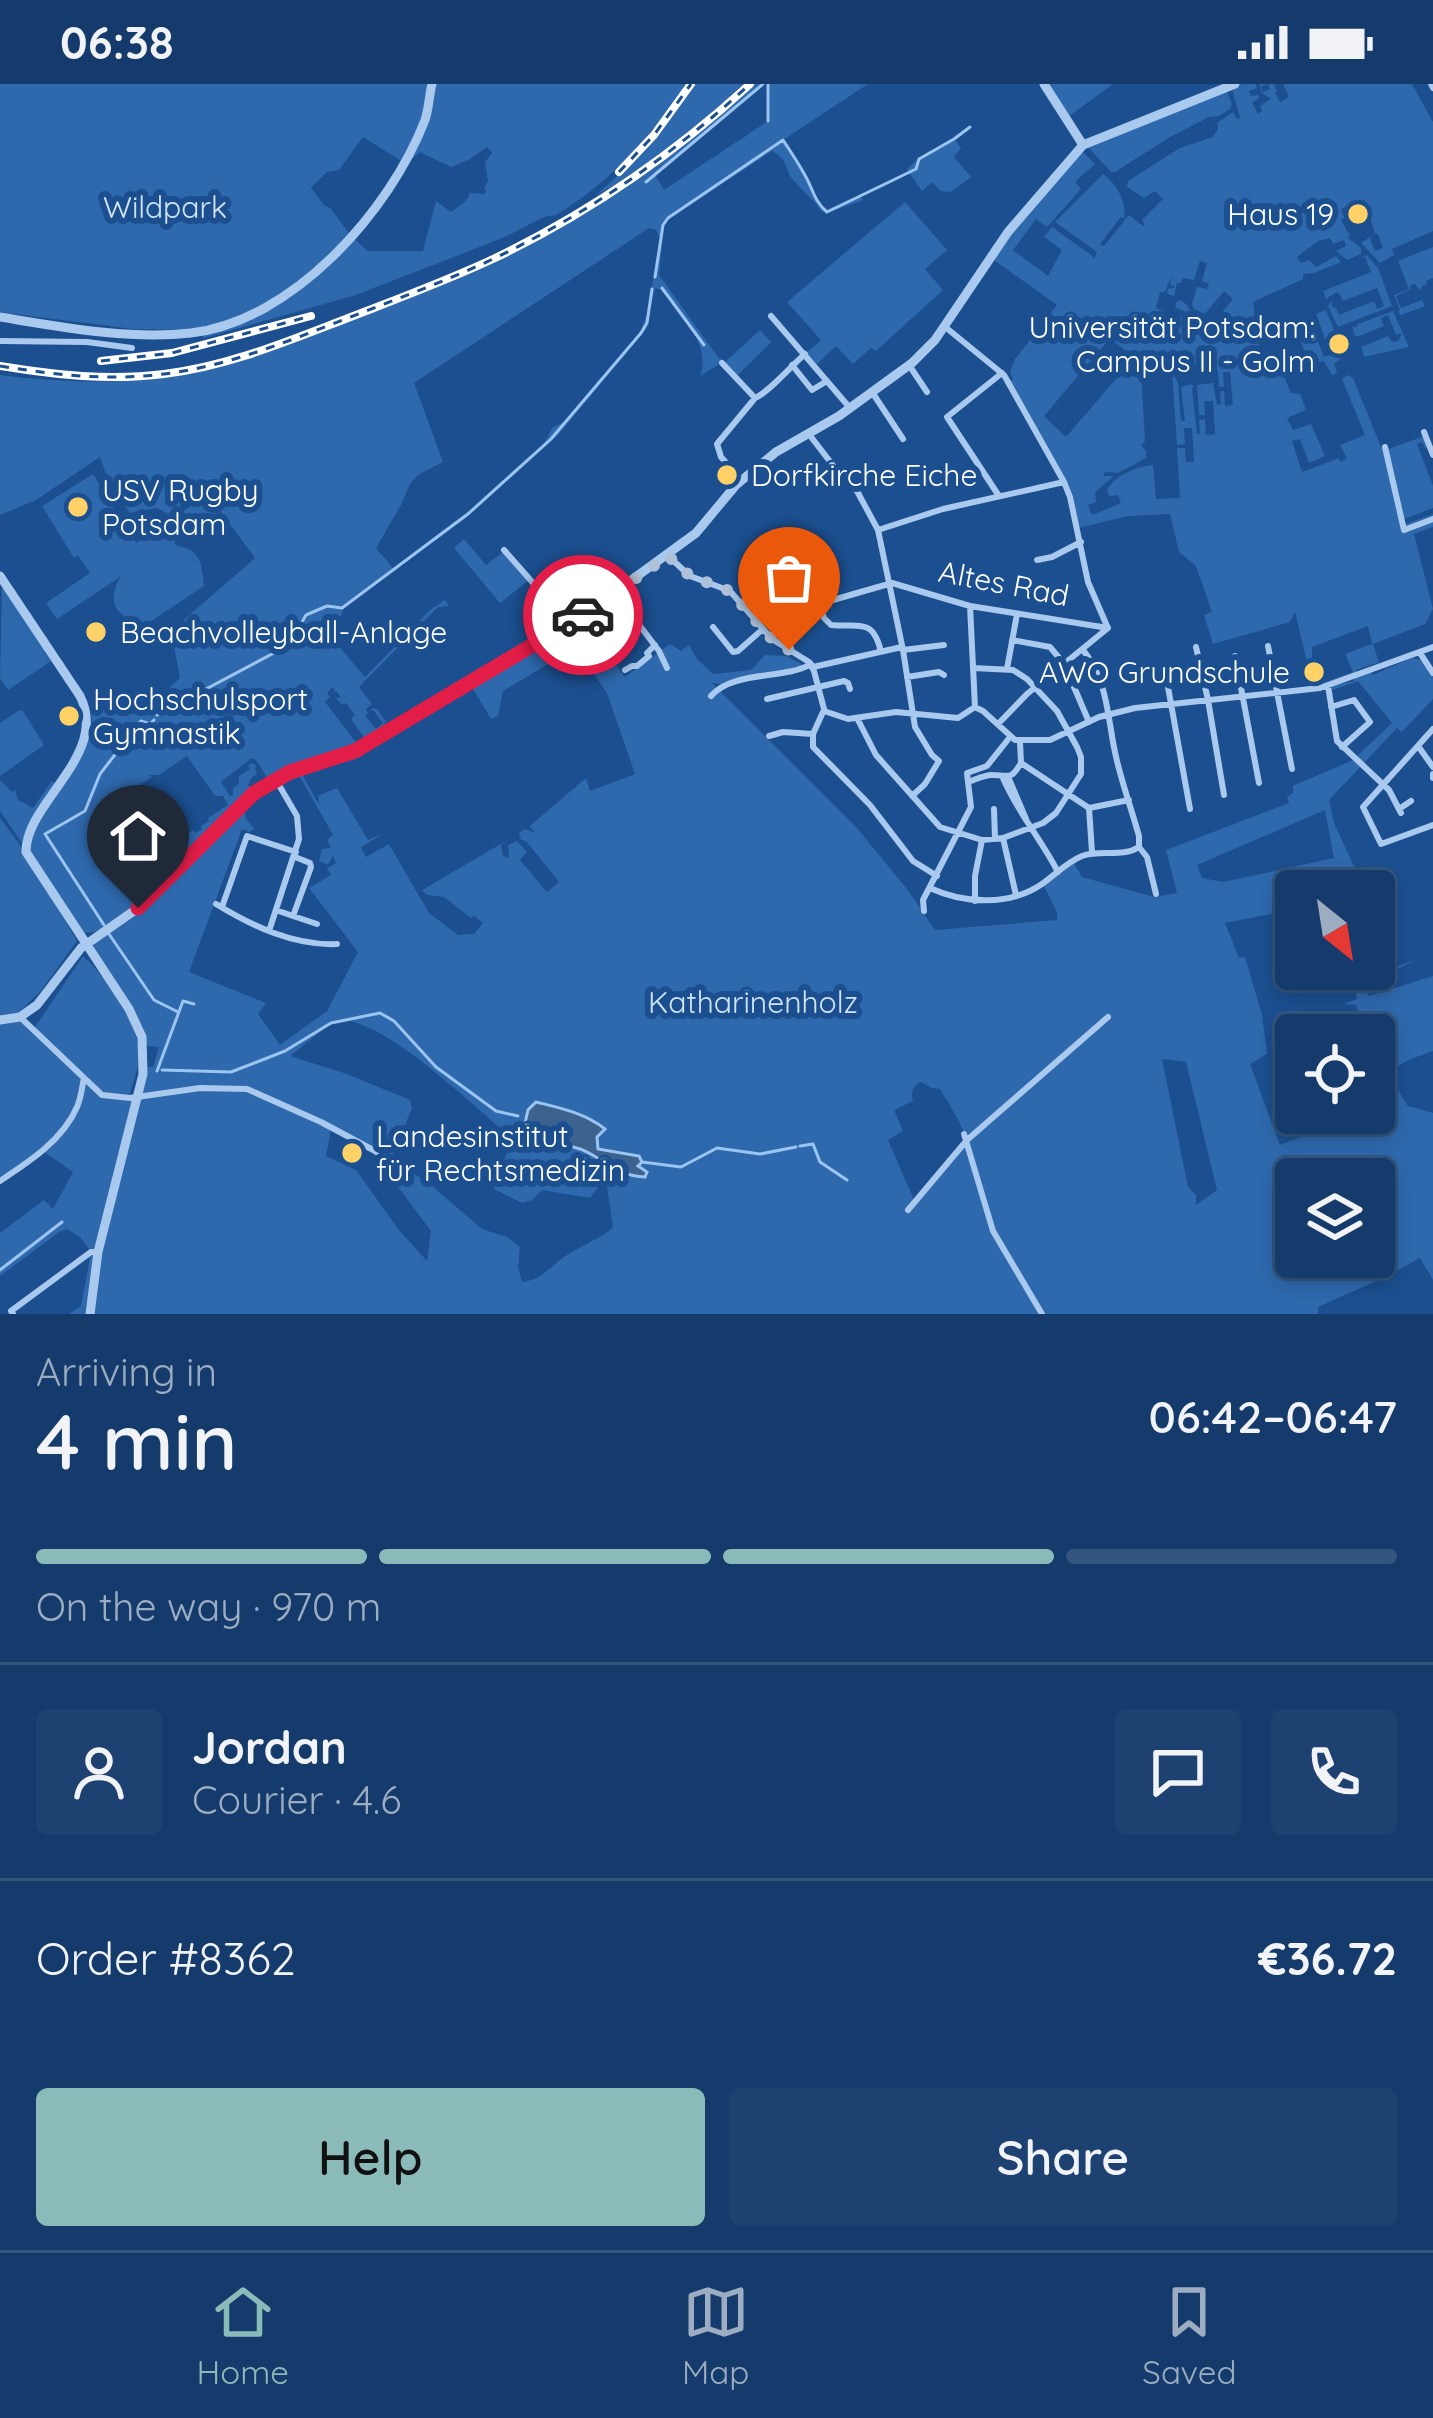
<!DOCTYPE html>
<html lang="en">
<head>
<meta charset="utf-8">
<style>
  :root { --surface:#143b6b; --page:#1d4271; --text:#f1f3f6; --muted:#9dadc1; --line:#33557e; --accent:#8bbbb9 }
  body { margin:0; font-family:Quicksand,sans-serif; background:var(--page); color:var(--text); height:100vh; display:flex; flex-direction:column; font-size:45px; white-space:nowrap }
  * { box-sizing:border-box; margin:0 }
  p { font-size:39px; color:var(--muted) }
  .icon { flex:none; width:66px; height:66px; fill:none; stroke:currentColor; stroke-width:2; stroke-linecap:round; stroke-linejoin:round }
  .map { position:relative; height:1230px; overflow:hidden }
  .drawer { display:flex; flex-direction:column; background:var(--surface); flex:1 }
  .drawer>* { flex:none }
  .needle { width:78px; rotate:150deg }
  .fabs { position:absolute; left:1275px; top:786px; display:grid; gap:24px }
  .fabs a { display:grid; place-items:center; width:120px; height:120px; border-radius:12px; background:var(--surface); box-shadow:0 6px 18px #0003,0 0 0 3px var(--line); font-size:60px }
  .pin { position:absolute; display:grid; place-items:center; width:102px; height:102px; color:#fff; margin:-123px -51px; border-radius:50% 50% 50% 0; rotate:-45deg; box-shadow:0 0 12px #0007 }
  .pin .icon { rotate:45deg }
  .courier { position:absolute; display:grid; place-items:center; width:120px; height:120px; margin:-60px; border:9px solid #e11d48; border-radius:50%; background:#fff; color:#222; box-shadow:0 3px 15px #0007 }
  .headline em { font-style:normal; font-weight:600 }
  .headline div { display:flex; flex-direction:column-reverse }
  .headline { display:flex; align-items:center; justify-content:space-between; height:204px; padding:0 36px }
  h1 { font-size:78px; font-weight:600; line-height:90px }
  .bar { display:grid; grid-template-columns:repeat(4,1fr); gap:18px 12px; align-content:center; height:144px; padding:0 36px }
  .bar i { height:15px; border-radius:9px; background:var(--line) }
  .bar .on { background:var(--accent) }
  .bar p { grid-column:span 4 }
  .line { display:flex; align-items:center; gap:30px; padding:0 36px; border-top:3px solid var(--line) }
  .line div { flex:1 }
  .round { display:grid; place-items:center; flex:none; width:126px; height:126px; border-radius:12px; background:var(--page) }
  .button { display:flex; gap:24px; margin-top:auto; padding:24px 36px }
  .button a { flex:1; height:138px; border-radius:12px; background:var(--accent); color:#111; font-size:48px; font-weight:600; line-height:138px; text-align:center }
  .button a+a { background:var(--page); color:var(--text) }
  .status { display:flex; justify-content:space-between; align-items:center; height:84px; padding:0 60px; background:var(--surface); direction:ltr }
  .status svg { height:33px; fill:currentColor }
  .tabs { display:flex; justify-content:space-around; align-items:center; height:168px; border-top:3px solid var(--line); background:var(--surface); font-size:33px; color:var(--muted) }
  .tabs a { display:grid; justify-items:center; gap:6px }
  .tabs .on { color:var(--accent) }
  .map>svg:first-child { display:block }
  .green { fill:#2e69ad; fill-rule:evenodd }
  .water { fill:#3c6290; stroke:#9cc4f0; stroke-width:3 }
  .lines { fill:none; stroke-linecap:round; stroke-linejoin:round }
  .stream { stroke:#9cc4f0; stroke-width:3 }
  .minor { stroke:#a9c9ee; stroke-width:6 }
  .tertiary { stroke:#a9c9ee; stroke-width:9 }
  .rail-casing { stroke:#fff; stroke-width:8 }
  .rail { stroke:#1b4f8f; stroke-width:3; stroke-dasharray:9; stroke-linecap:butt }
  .done { stroke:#afc1d8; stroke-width:12; stroke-dasharray:0 21.6 }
  .route { stroke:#e11d48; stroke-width:15 }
  .poi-dot { fill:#ffd166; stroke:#1b4f8f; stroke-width:4.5 }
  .labels { text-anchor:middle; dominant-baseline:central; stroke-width:12; stroke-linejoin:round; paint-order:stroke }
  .park-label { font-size:30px; fill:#cfe3fa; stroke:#1b4f8f }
  .poi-label { font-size:30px; fill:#fff; stroke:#1b4f8f; text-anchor:start }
  .street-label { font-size:30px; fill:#fff; stroke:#1b4f8f }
</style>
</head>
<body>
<div class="status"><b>06:38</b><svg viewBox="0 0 49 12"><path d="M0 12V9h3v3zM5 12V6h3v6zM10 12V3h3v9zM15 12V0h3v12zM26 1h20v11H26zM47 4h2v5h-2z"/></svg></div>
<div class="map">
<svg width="1433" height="1230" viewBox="0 0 1433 1230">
  <rect width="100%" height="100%" fill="#1b4f8f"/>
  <path class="green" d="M0,0H687C651,53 611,98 556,131L544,133L505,153L356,211L204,254L196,246L133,245L0,228ZM363,53L406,80L420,68L451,83L470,75L487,63L492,69L485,78L488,97L484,103L486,107L484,110L470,109L466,117L451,128L436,117L423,167H368L351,152L331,125L324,121L311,104L327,88L339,86Z
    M695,0H743C698,41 649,84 595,112L645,67Z
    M752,0H761L655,91L664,106L768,37V0H868L783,56L808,94L813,110L824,127L860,111L863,116L827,129L822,128C814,116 805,109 795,98C783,86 790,76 772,67L670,134L664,142L659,191L718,273L725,278L760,246L771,258L737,292L723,278L700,292C712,259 680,230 661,206L655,204L646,245L558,351L470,429L343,525L341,533L324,545L365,593L430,526L445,516L449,522L438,523L359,603L372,620L366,625L368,629L365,632L376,645L383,639L373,626L369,628L373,624L377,625L386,638L384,640L386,644L366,656L351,635L355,631L346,619L342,621L336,614L341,613L336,607L332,610L335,606L332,604L327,609L330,613L325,618L358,661L268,695L256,676L252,674L221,698L230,712L233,711V704L239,700V692L250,685L248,681L252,679L257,682L255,684L257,690L251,694L248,702L252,704L262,698L263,694L265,697L233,722L128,829C114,838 99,850 83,849C71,831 59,813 47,795C42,788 34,779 31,771C18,732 105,680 90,621L106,606L108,609L106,612L121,632C146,630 161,611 180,594L171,547L255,474L220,427L174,458L177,462C201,465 202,481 204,502L142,543C116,529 106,521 120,493L57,535L46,519L90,489L78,472L74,474L42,422L93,390L136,459L213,407L211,402L168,430L157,424L130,429L109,398L100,373L36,416L0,431V291C62,299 128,301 191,289C256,276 318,248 380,223C408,212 437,203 465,190C574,139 661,80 752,0ZM649,144L656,146L660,155L648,226L640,249L569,335L552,344L544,360L471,425L393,484L376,464L401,421L410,400L418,391L443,378L414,299ZM187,672L215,712H223L228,721L208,734L209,737L201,742L202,745L196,749L193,746L184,751L188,759L167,778L152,755L163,747L162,745L155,748L151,742L146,744L134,725L125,730L122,725L131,718L126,709L135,703L144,720L147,719L137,703L152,693L148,691H159Z
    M1049,0H1113L1068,33Z
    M1242,0H1256L1257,4L1249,7L1251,12L1258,11L1259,14L1252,19L1258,30L1262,27L1260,22L1271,15L1262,9L1259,0H1267L1261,3L1263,8L1270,5L1268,0H1274L1277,7L1275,9L1280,18L1289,13L1283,0H1412L1433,38V147L1392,165L1394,171L1380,179L1361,159L1372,152L1370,155L1375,167L1383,164L1378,150H1375L1364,116L1341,125L1344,134L1341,136L1350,152L1348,154L1361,164V170L1347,176L1336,167L1346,162L1344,156L1333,160L1330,154L1318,157L1297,173L1301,179L1309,176L1316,183L1336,172L1341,178L1314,189L1303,190V195L1253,218L1262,281L1301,267L1292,272L1298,281L1281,286L1291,309L1300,310L1306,326L1287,334L1293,346L1311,340L1325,372L1309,379L1300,355L1292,357L1302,388L1337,375V373L1341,378L1347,374L1340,361L1365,351L1342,295L1348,291L1353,294L1381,363L1386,366L1424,352L1428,363L1425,364L1422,358L1417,360L1433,402V424L1404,435L1406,440L1433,430V433L1404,446L1433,436V443L1414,450L1433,525L1425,540L1373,560L1379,578L1356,586L1357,590L1312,603L1353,588L1345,570L1372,560L1368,542L1312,563V576L1307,578L1295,528L1290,538L1213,560L1204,531L1212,528L1196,482L1179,468L1170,430L1128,432L1078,444L1070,408L1010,297L1013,295L1010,287L1015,275L1057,221L991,174L1081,66L1095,80L1075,98L1081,105L1047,143L1036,135L1013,166L1048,192L1062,166L1044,153L1052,143L1091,171L1094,175L1097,168L1055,138L1103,90C1116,99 1127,117 1124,134L1121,133L1100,160L1104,162L1129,131L1143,142L1145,141L1142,136L1163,115L1155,107L1144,114L1127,103L1128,97L1180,64L1213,53L1218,45L1217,39L1233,28L1237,35L1240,34L1232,5ZM1200,177L1207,179L1202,197L1209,200L1207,205L1197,203L1192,220L1194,225L1205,230L1224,207L1233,215L1211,242L1192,230L1186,220L1180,216L1175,219L1176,224L1186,228L1181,232L1179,246L1175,245L1177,238L1169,236L1167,243L1159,241L1163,227L1156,224L1160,208H1165L1172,191L1170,200L1175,203L1168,205L1167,210L1174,212L1177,199H1181L1183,194L1194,196ZM1110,254L1134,274L1066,353L1044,332ZM1143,268L1169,273L1170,282H1211L1212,286L1218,287L1219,303H1224L1223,288H1230L1233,321L1225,322L1224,307H1220L1221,320L1217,321L1213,299L1197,301L1199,331H1205L1204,317H1213L1215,350L1206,351L1205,335L1199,336L1200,350H1197L1192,305L1194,302L1191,300L1181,303L1185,337H1181L1178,299L1172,288L1177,361L1185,360L1184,344H1192L1194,378H1186L1185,364H1177L1180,414L1156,415L1153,381C1137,382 1114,392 1107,406L1109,412L1118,411L1121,419L1092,431L1088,421L1096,418L1095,408L1114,392H1103L1105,388L1118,389L1146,374V367L1141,361L1145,357L1140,270Z
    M1227,8L1232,20L1230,25L1219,32L1209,33L1170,53L1115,88H1111L1087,62Z
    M955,56L961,64L954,73L971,93L951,108L941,107L932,98L922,107L907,86L913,79Z
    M905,118L947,166L925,185L943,206L876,267L871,264L853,280L836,262L815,282L805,270L821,256L787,218Z
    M1433,163V194L1426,197L1427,200L1422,202L1420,207L1415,200L1410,202L1411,205L1396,212L1401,224L1422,216L1425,222L1401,231L1398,228L1400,226L1394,211L1409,205L1398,177Z
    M1367,171L1378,184L1392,222L1338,243L1328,222L1330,219L1332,218V223H1335L1339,231L1374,217L1377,225L1384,222L1377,204L1343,217L1338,208L1328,213L1327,217L1323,207L1371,188L1365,173L1359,174Z
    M1326,226L1343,268L1337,270L1341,275L1334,279L1337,289L1332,291L1324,277L1309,279L1294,240L1308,233L1324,273L1331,271L1316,230Z
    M1393,227L1409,263L1364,273L1361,263L1388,252L1392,258L1398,257L1402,249L1396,251L1388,231L1381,234L1384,242L1359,252H1355L1352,242L1355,244L1358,240Z
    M464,455L486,481L503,468L528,497L500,519L454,464Z
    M2,500L46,566L44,568L51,577L8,606L0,594Z
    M542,560L550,579L503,607L498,632L491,635L472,603Z
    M670,560L681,567L689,561L697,575L713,590L751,586L765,571L787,572L801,580V582L722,600L712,599L856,743L907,805L935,846L1057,836V828L1044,802L1074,779L1082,793L1154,813L1177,809L1166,766L1289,719L1287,713L1293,709V702L1353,676L1392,639L1358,597L1332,606L1331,602L1354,597V594L1371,588L1373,591L1412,574L1421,576L1433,594V615L1402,648L1397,644L1329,716L1334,739L1360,795L1345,798L1346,807H1296V825L1225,839L1239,874L1245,873L1262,931L1267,970L1250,980L1280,1061L1363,1029H1374V1025L1396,1016L1374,960V951H1367L1356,921L1344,920L1357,915L1350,885H1363L1366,893L1415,876L1366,902L1364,906L1369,912L1433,892V967C1397,980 1381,982 1408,1022L1433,1029V1196L1420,1174L1385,1193L1318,1223V1230H69L81,1222L91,1168L80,1153L67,1145L59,1148L0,1192V1149L44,1116L53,1125L73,1088L43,1067L0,1097V734L23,765L77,857L40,908L18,929L33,946L83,872C106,893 142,942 139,973C138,986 133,999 129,1012L138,1011L148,983H153L159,963L147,962L143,944L93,865L95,859L138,828L143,830L142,825L256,713L276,703L260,712L245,727V733L254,745L249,748L242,745L189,888L266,919L258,930L280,961L327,927L358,868L309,804L331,791L327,784L336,779L333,772L328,781L319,777L322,765L331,764L327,756L333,751L300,693L284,697L301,688L319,721L318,712L337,704L368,756L383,750L361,763L366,773L389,760L429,829L458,851L474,850L483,839L474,832L471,834L444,813L427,811L422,806L511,754L501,761L503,772L509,774L508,761L517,757L527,768L520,776L547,808L559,798L526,757L521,756L519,749L525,745L535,749L530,742L586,694L590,707L635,690L607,609L586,578L606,567L625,593ZM1325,726L1334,774L1223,798L1202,794L1197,781ZM350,937C398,948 472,1021 512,1054L494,1105L522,1119L532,1116L542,1106L590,1114L599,1102H607L613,1144C598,1155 582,1162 567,1171C550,1182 542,1196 522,1198L518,1183L520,1163L507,1153L482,1145L431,1101L391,1075L412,1024L410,1016L347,990L290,972L331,939ZM1162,975L1186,978L1217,1106L1196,1121V1111L1188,1103ZM921,998L932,1004L940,1005C951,1023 958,1033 966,1054L914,1116L888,1056L903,1047L894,1026L913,1017C911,1007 912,1003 921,998ZM535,1018L576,1028L601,1040L597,1053L598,1065L624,1068L646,1088L623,1090L589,1069L560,1061H545L527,1053C522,1038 526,1029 535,1018ZM331,1045L369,1064L431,1147L427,1177L399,1146L356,1086L326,1072ZM1296,1095H1374V1173H1296Z
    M20,626L23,627L44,661L0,692V639Z
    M0,696L12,708L15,706L18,716L33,724L52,697L58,702L25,749L22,759L0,727Z"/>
  <path class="water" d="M536,1018C560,1024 585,1029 605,1045L597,1053L598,1065L639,1072L642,1078L638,1082L647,1088L645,1093C621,1092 609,1080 589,1069C566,1056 546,1067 523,1048L528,1026Z"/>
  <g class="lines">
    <path class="stream" d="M768,0V37
      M646,98L763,0
      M655,193L663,141L668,134L783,56C791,68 799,80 806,93C813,106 815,118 827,128L916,85L919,75L954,55L970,43
      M662,204L704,261
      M157,631L289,561L306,531L327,522L342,524L468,430L551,355L641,249L647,239L652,205
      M104,841L45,750L85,727L100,690L141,637L150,640L154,636
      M109,850L154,916L178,928
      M162,986L231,988L285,967L331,939L380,929L394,937L436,983L496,1027L518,1032
      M157,987L183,917L194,920
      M800,1062L813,1060L820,1078L847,1096
      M642,1078L681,1083L717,1064L760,1070L796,1063
      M0,1186L62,1138"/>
    <path class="minor" d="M1431,0L1433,4
      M771,232L850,324
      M944,242L1004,291L1064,398L1070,413L1088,498L1107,542
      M0,257L87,258L132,264
      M722,279L755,314
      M792,281L812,306L827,297
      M909,281L927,308
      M872,308L903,355
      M1424,348L1433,371
      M808,349L842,393L857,407L878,446L903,566L915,643L932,671L939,677L925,700L912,712
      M1385,363L1404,446L1433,435
      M742,396L721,373L717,360L755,314C768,309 791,282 805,270
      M999,412L947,333L1002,289
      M878,446L943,425L1064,398
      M504,466L570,541
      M668,472L690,492L730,507L772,555L809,578L814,587L824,625
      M1037,476L1052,473L1081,458
      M615,509L659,567L667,584
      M599,520L629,564
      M970,522L975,623
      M713,543L733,568L738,567L763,545
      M1012,556L1050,563L1065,581
      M1268,562L1292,685
      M1196,563L1208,616L1224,711
      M903,566L944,561
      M1083,566C1110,599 1107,638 1117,677C1123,702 1132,727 1139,752V763L1147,773L1156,810
      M881,568C873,533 860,544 831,541L824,534L819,520L892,499L970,522L1108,544
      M1420,569L1433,589
      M1235,572L1259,699
      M813,583L902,563
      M1007,585L1017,530
      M1060,585L1074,603L1089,638
      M625,586L632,582H637L649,572L647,569L655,561
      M1166,592L1190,725
      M907,593L939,588L944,591
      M1328,602L1337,657L1389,706L1401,729
      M711,612C733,586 785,596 811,580
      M767,615L844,597L848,599L850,605
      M1331,623L1354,616L1370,638L1342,663
      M824,627L848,635L896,628L958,634L975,623L983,627L1015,656H1050L1099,633L1135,624L1320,604L1433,563
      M823,628L813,650V663L870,721L913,777L937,792
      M857,634L876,671L940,743L982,756L1003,754L1043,739L1056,729L1081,690V673L1077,663L1057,627L1027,595L1013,586L973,584
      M998,640L1027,610L1108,544
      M1433,645L1363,723L1381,760L1433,741
      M769,652L783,648L813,650
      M1418,662L1433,683
      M1021,679L1089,724
      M1433,690V694
      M1003,694C1018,729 1041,755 1058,788
      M1009,695L1026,735
      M968,698L967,689L987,682L1010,653
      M1089,724L1092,768
      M1089,724L1129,716
      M994,725L995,755
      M1399,725L1411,717
      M1003,754L1016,811
      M930,804C964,820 1010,822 1042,800C1055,791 1067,778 1082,772C1101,765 1122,774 1139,763
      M975,817V792L982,756
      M216,820C252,842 294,862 337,860
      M222,823L247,752L296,768
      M276,826L293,832L311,783L310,779L295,773
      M924,827L923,816L971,723L968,698C975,696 986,690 993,691C1010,691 1010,697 1021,679L1020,658
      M293,832L317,840
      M269,847L299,755L297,732L276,696
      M20,933L102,1011L130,1014L200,1004L247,1005L321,1038L390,1075
      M964,1050L993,1147L1042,1230
      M0,1097C29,1078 63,1056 77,1023C81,1014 82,1003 84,994
      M908,1126L967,1056L1108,933
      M13,1230L11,1227L91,1168H98"/>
    <path class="tertiary" d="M1044,0L1083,61
      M0,233C61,243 129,256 191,249C293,237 390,127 425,36C429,24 429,12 432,0
      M0,492L80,612C110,671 25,719 26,768L129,925L142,953L143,990L98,1168L90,1230
      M0,936L20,933L37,921L81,864L138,824L254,709L290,689L355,667L570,541L696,449L736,401L776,368L839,332L912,279L935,256L1008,148L1083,61L1235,0"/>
    <defs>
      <path id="rail" d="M619,88L654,51L691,0
        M101,277L172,269L311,232
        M0,282C55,291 109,297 164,290C229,282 288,257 348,234C397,215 446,197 493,175C587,130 673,71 750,0"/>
    </defs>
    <use href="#rail" class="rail-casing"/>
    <use href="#rail" class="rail"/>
  </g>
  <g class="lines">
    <path class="done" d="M583,531L668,472L690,492L730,507L772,555L789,566"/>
    <path class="route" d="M138,824L254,709L290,688L355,667L583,531"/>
  </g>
  <g class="poi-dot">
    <circle cx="1358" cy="130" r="12"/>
    <circle cx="1339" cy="260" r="12"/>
    <circle cx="727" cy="391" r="12"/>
    <circle cx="78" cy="423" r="12"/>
    <circle cx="96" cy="548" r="12"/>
    <circle cx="1314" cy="588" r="12"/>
    <circle cx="69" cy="632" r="12"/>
    <circle cx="352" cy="1069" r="12"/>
  </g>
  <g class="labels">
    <g class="park-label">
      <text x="165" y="123">Wildpark</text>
      <text x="753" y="918">Katharinenholz</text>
    </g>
    <g class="poi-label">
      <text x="1334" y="130" text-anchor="end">Haus 19</text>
      <text x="1315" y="243" text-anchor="end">Universität Potsdam:<tspan x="1315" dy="34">Campus II - Golm</tspan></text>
      <text x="751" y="391">Dorfkirche Eiche</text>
      <text x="102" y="406">USV Rugby<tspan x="102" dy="34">Potsdam</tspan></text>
      <text x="120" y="548">Beachvolleyball-Anlage</text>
      <text x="1290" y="588" text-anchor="end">AWO Grundschule</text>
      <text x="93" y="615">Hochschulsport<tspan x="93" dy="34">Gymnastik</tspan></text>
      <text x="376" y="1052">Landesinstitut<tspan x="376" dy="34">für Rechtsmedizin</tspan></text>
    </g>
    <g class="street-label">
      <text transform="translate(1004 499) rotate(11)">Altes Rad</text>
    </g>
  </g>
</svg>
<div class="fabs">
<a><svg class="needle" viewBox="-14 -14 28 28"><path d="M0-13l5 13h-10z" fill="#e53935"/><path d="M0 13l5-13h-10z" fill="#9dadc1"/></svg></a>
<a><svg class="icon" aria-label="locate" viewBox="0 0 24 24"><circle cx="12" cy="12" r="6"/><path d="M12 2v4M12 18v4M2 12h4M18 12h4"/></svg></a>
<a><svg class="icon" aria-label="layers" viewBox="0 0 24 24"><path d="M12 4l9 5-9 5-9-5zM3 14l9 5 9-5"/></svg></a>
</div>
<div class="pin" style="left:789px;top:566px;background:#ea580c"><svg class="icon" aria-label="bag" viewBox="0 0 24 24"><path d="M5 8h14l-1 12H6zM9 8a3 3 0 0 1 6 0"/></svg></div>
<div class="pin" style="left:138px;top:824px;background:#1f2937"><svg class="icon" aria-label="home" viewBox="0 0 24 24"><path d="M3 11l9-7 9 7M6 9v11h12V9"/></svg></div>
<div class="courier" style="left:583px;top:531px"><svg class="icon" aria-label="car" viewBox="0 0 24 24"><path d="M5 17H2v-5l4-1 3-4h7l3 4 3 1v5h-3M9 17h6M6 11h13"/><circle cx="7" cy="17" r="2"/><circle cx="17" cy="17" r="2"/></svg></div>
</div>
<section class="drawer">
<div class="headline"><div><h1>4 min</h1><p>Arriving in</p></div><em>06:42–06:47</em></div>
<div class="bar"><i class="on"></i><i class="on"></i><i class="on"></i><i></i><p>On the way · 970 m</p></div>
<div class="line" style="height:216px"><a class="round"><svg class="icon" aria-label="person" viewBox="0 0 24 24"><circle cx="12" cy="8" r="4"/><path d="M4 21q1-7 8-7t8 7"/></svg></a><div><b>Jordan</b><p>Courier · 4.6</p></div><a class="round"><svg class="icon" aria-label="chat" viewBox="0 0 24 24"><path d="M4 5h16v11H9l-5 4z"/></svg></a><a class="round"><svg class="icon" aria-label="phone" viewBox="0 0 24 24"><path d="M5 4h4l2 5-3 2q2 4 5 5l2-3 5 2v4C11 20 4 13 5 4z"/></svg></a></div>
<div class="line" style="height:156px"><div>Order #8362</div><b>€36.72</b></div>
<div class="button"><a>Help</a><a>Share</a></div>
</section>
<nav class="tabs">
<a class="on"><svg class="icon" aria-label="home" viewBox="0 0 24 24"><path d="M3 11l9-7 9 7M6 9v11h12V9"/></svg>Home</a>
<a><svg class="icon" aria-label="map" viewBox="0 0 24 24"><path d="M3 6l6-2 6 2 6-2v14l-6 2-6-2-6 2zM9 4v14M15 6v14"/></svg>Map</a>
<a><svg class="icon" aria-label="saved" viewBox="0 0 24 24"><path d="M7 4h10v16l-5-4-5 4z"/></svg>Saved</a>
</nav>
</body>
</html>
